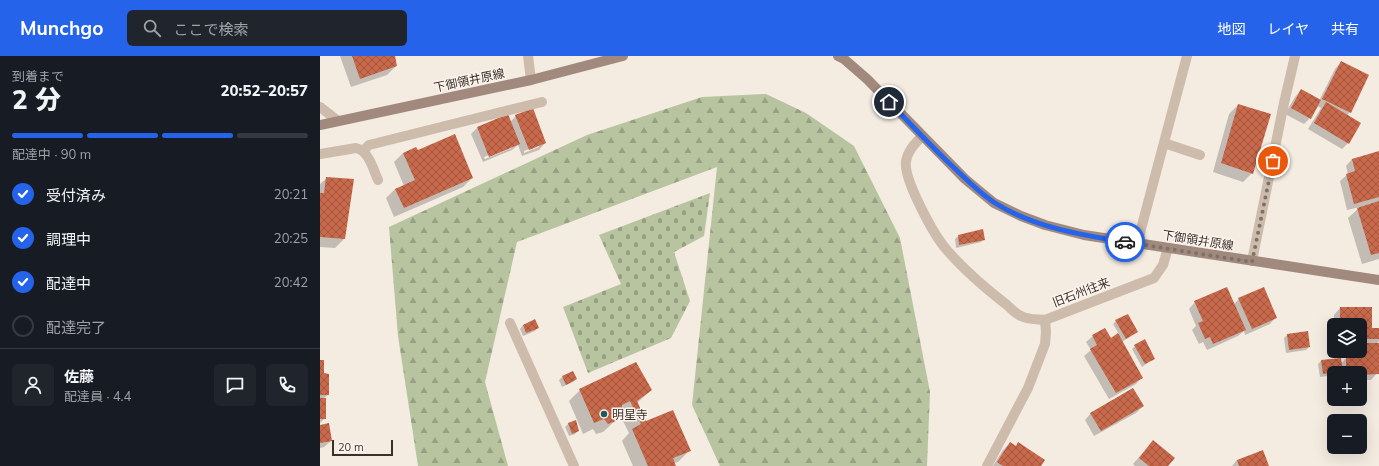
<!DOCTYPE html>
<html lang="ja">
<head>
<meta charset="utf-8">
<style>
  :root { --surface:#171b24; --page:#20242c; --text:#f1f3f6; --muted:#9ea1a6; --line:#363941; --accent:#2563eb }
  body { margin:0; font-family:Mulish,"Noto Sans JP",sans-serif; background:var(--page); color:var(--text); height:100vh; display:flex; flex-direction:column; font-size:15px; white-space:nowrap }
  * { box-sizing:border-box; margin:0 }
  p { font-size:13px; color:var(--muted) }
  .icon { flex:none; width:22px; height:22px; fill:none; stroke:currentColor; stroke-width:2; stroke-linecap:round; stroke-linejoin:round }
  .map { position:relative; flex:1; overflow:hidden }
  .sheet { display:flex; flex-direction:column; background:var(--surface); width:320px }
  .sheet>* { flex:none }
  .buttons { position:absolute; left:1007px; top:262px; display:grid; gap:8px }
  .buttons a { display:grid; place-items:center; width:40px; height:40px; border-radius:6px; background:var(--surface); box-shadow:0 4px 16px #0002; font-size:20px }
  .scale { position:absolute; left:12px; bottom:10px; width:61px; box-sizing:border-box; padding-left:4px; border:2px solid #3b302b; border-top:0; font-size:11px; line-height:14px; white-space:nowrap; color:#3b302b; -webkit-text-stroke:3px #fbf5ee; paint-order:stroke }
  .pin { position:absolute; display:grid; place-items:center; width:34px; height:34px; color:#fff; margin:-17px; border:2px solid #fff; border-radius:50%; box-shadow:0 1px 4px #0007 }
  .courier { position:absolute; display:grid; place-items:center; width:40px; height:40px; margin:-20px; border:3px solid #2563eb; border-radius:50%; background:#fff; color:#222; box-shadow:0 1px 5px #0007 }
  .head em { font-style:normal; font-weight:800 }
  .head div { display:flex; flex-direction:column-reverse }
  .head { display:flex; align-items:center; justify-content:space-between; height:68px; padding:0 12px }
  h1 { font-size:26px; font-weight:800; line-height:30px }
  .bar { display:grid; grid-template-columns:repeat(4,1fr); gap:6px 4px; align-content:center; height:48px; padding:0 12px }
  .bar i { height:5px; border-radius:3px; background:var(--line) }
  .bar .current { background:var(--accent) }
  .bar p { grid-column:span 4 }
  .line { display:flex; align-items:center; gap:10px; padding:0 12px; border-top:1px solid var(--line) }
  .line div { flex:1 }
  .round { display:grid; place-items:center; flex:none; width:42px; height:42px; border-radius:6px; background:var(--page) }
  ol { padding:0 12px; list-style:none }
  li { display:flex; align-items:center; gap:12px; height:44px }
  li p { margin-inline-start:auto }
  li .icon { padding:4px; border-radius:50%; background:var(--accent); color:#fff; stroke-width:4 }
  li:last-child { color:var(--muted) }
  li i { width:22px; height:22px; border:2px solid var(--line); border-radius:50% }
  header { display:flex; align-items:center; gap:24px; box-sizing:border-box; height:56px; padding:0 20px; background:var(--accent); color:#fff }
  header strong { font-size:19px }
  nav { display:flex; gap:22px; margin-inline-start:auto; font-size:14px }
  .search { width:280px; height:36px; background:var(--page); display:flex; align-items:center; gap:10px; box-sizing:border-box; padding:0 14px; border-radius:6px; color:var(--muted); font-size:15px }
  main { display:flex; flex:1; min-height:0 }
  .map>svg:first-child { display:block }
  .forest { fill:url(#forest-firs) }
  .cemetery { fill:url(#cemetery-stones) }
  .shadow { fill:#0003; fill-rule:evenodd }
  .building { fill:url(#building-cross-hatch) }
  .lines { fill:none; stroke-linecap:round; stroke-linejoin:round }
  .minor { stroke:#cdbbac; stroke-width:10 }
  .secondary { stroke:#a18a7d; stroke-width:10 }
  .done { stroke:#7c716b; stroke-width:4; stroke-dasharray:0 7.2 }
  .route { stroke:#2563eb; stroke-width:5 }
  .poi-dot { fill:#1f5a5e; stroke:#fbf5ee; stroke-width:1.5 }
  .labels { text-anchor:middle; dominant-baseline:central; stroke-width:3; stroke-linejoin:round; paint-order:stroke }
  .street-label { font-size:12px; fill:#3b302b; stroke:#fbf5ee }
  .poi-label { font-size:12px; fill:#3b302b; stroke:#fbf5ee; text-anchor:start }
</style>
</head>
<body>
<header>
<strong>Munchgo</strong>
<div class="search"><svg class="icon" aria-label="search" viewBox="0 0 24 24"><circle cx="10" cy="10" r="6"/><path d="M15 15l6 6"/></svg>ここで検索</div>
<nav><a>地図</a><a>レイヤ</a><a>共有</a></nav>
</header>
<main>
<section class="sheet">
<div class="head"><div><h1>2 分</h1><p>到着まで</p></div><em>20:52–20:57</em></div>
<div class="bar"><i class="current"></i><i class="current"></i><i class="current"></i><i></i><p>配達中 · 90 m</p></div>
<ol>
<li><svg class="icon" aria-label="check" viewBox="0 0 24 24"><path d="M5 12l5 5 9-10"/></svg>受付済み<p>20:21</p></li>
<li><svg class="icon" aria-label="check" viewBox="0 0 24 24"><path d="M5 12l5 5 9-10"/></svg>調理中<p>20:25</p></li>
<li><svg class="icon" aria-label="check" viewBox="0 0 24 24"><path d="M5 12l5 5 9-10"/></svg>配達中<p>20:42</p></li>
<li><i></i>配達完了</li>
</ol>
<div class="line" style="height:72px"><a class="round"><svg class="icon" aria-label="person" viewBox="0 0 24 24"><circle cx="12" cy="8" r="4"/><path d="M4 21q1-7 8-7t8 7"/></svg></a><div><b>佐藤</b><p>配達員 · 4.4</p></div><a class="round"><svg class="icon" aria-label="chat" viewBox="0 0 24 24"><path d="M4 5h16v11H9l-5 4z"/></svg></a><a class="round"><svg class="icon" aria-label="phone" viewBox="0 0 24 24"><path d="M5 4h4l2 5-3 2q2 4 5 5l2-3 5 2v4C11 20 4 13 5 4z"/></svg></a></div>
</section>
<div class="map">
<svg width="1059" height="410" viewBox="0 0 1059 410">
  <defs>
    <pattern id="forest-firs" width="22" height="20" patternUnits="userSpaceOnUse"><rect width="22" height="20" fill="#b8c4a0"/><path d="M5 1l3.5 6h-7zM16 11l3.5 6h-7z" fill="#97a083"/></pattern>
    <pattern id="cemetery-stones" width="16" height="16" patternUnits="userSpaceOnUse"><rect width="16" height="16" fill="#b8c4a0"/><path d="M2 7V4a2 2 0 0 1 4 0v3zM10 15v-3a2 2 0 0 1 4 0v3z" fill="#97a083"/></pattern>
    <pattern id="building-cross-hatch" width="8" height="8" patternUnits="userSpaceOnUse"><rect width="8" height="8" fill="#c8694b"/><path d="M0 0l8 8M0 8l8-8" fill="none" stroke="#a4573f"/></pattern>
  </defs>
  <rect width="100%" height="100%" fill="#f4ebe1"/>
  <path class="forest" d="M446,38L486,57L534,90L580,182L610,336L607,410H400L372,349L397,111L197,186L165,326L188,410H98L78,280L69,171L267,79L382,41Z"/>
  <path class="cemetery" d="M390,137L384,180L354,196L370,245L351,282L268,317L243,251L301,228L279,179Z"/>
  <path class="shadow" d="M20,0H74L76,10L67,19L31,31Z
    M1021,6L1030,56L1027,59L1028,87L1022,93L988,73L1001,52L997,50L990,62L984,68L965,58L975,41L981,34L999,45L1015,13Z
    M918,49L932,117L923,126L893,116L909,58Z
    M196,60L225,87L219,94L202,100L198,89L192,94L163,106L151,78L158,71L190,66ZM219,89V91L204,97V95ZM192,90V92L165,103L164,101Z
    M98,95L152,122L143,131L74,161L66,142L75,133L84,130L74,106L83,97Z
    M1059,96V203L1042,208L1028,162L1040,151L1027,154L1020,125L1028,118L1026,110L1032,103Z
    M7,122L33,124L24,183L15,192L0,191V128Z
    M638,180L664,183L661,186L636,192L635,183Z
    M919,243L956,261L950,268L925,279L924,275L918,280L887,294L883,286L879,288L872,274L876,270L869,253L875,246L914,248Z
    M1020,252H1051V273H1059V285L1057,288H1059V315L1051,324H1040V317H1014V319L1000,321L998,308L1001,305L1021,308L1026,302H1029L1028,295H1040V269H1014V289V259Z
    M215,264L218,271L215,275L203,280L200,273L203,269Z
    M796,265L816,276L802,286L822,321L816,328L789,343L764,300L771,294L766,286L773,280L790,283L799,278L793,268Z
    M987,276L989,291L986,294L966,297L964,282L967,279Z
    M815,290L834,302L822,311L812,293Z
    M0,305L8,339L3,343L5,362L0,367Z
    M253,317L256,323L253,326L242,331L239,324L242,321Z
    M260,334H331L317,347L326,366L370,394L358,406L354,407L355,410H313L302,385L309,377L299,357L294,362L295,365L283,376L276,378L273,373L263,378L249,345Z
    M823,350L816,357L774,380L765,364L771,357Z
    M255,365L258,374L255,378L249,380L245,371L248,368Z
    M0,370L11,385L4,391L0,392Z
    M833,385L847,410H815L813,408Z
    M690,387L695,391L698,387L719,410H673L683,394Z
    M917,404L948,410H912Z"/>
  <path class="building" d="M32,0H75L77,10L40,23Z
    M1021,5L1049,19L1031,57L1002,43Z
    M981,33L1001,44L991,63L971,52Z
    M1006,46L1041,67L1029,88L994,67Z
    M918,48L951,58L933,118L901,107Z
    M213,52L226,87L209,94L195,59Z
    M188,58L200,88L169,101L157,71Z
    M135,78L153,122L84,152L75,133L95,124L83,97L96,91L98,94Z
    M1059,95V141L1034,148L1026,118L1035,115L1032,103Z
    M6,121L34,123L25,183L0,181V137H4Z
    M1059,145V197L1051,199L1037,152Z
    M663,173L665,184L639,189L638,179Z
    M907,231L926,274L893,288L890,281L885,283L878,267L883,265L874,245Z
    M944,231L957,262L932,273L918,242Z
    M1020,251H1052V272H1059V283H1040V269H1020Z
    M808,258L818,276L806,283L795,264Z
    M215,263L219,272L206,277L203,269Z
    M785,272L791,282L798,277L823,322L796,337L770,293L777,289L772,279Z
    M988,275L990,291L969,294L967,278Z
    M825,283L835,303L825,308L814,289Z
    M1040,287H1059V318L1040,319V317H1026V301H1035L1034,295H1040Z
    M1021,302L1023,315L1003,318L1001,304Z
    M0,304H4V317L9,318V339H0Z
    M316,306L332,334L317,345L326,365L353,354L371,395L353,402L356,410H328L312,373L321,368L310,345L302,349V355L294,360L296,365L288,368L284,363L274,367L259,333Z
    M253,315L257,323L246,329L242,320Z
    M813,332L824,350L781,375L770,357Z
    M0,342H6V363H0Z
    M256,364L259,375L252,378L248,367Z
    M9,367L12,385L0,387V369Z
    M833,384L855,402L848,410H829L819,402Z
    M690,386L696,390L698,386L725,404L721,410H683L677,406Z
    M943,394L949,410H919L917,404Z"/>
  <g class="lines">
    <path class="minor" d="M208,0L211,24
      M0,51L18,65
      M602,80C595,88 588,94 586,105C583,123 614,179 626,193C644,214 665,232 687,249C691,253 696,258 701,260C708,264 718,263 725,264L834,222L843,209L848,192
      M844,87L880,99
      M43,95L49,89L222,46
      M0,98L36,92C49,95 53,113 58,124
      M818,188L821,173L867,0
      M932,205L964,47L975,0
      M190,267L254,410
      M667,410L708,332L725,288L726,276L725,264"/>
    <path class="secondary" d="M518,0L524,3L547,23L645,123L674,147L701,160L725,169L764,179L1059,224
      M0,69L211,24L303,0"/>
  </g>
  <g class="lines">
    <path class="done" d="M805,186L932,206L953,105"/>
    <path class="route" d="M569,46C589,66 608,87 629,107C643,120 658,136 675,147C713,171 761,179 805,186"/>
  </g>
  <circle class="poi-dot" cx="284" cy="358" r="4"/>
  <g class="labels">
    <g class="street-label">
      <text transform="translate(149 24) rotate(-12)">下御領井原線</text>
      <text transform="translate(878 184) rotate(9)">下御領井原線</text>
      <text transform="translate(761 236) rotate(-21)">旧石州往来</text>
    </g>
    <g class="poi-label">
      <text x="292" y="358">明星寺</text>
    </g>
  </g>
</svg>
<div class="buttons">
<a><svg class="icon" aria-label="layers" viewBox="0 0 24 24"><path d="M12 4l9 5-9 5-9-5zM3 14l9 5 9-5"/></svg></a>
<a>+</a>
<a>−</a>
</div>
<div class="scale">20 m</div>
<div class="pin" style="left:953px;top:105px;background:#ea580c"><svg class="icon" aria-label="bag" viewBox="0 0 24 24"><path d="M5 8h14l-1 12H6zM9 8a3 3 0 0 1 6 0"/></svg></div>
<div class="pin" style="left:569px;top:46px;background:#1f2937"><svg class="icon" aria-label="home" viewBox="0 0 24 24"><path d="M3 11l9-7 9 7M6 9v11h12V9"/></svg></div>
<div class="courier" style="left:805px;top:186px"><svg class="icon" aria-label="car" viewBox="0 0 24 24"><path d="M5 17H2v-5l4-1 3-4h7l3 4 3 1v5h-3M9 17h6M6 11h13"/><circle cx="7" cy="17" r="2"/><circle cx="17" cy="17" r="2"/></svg></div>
</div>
</main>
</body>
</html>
